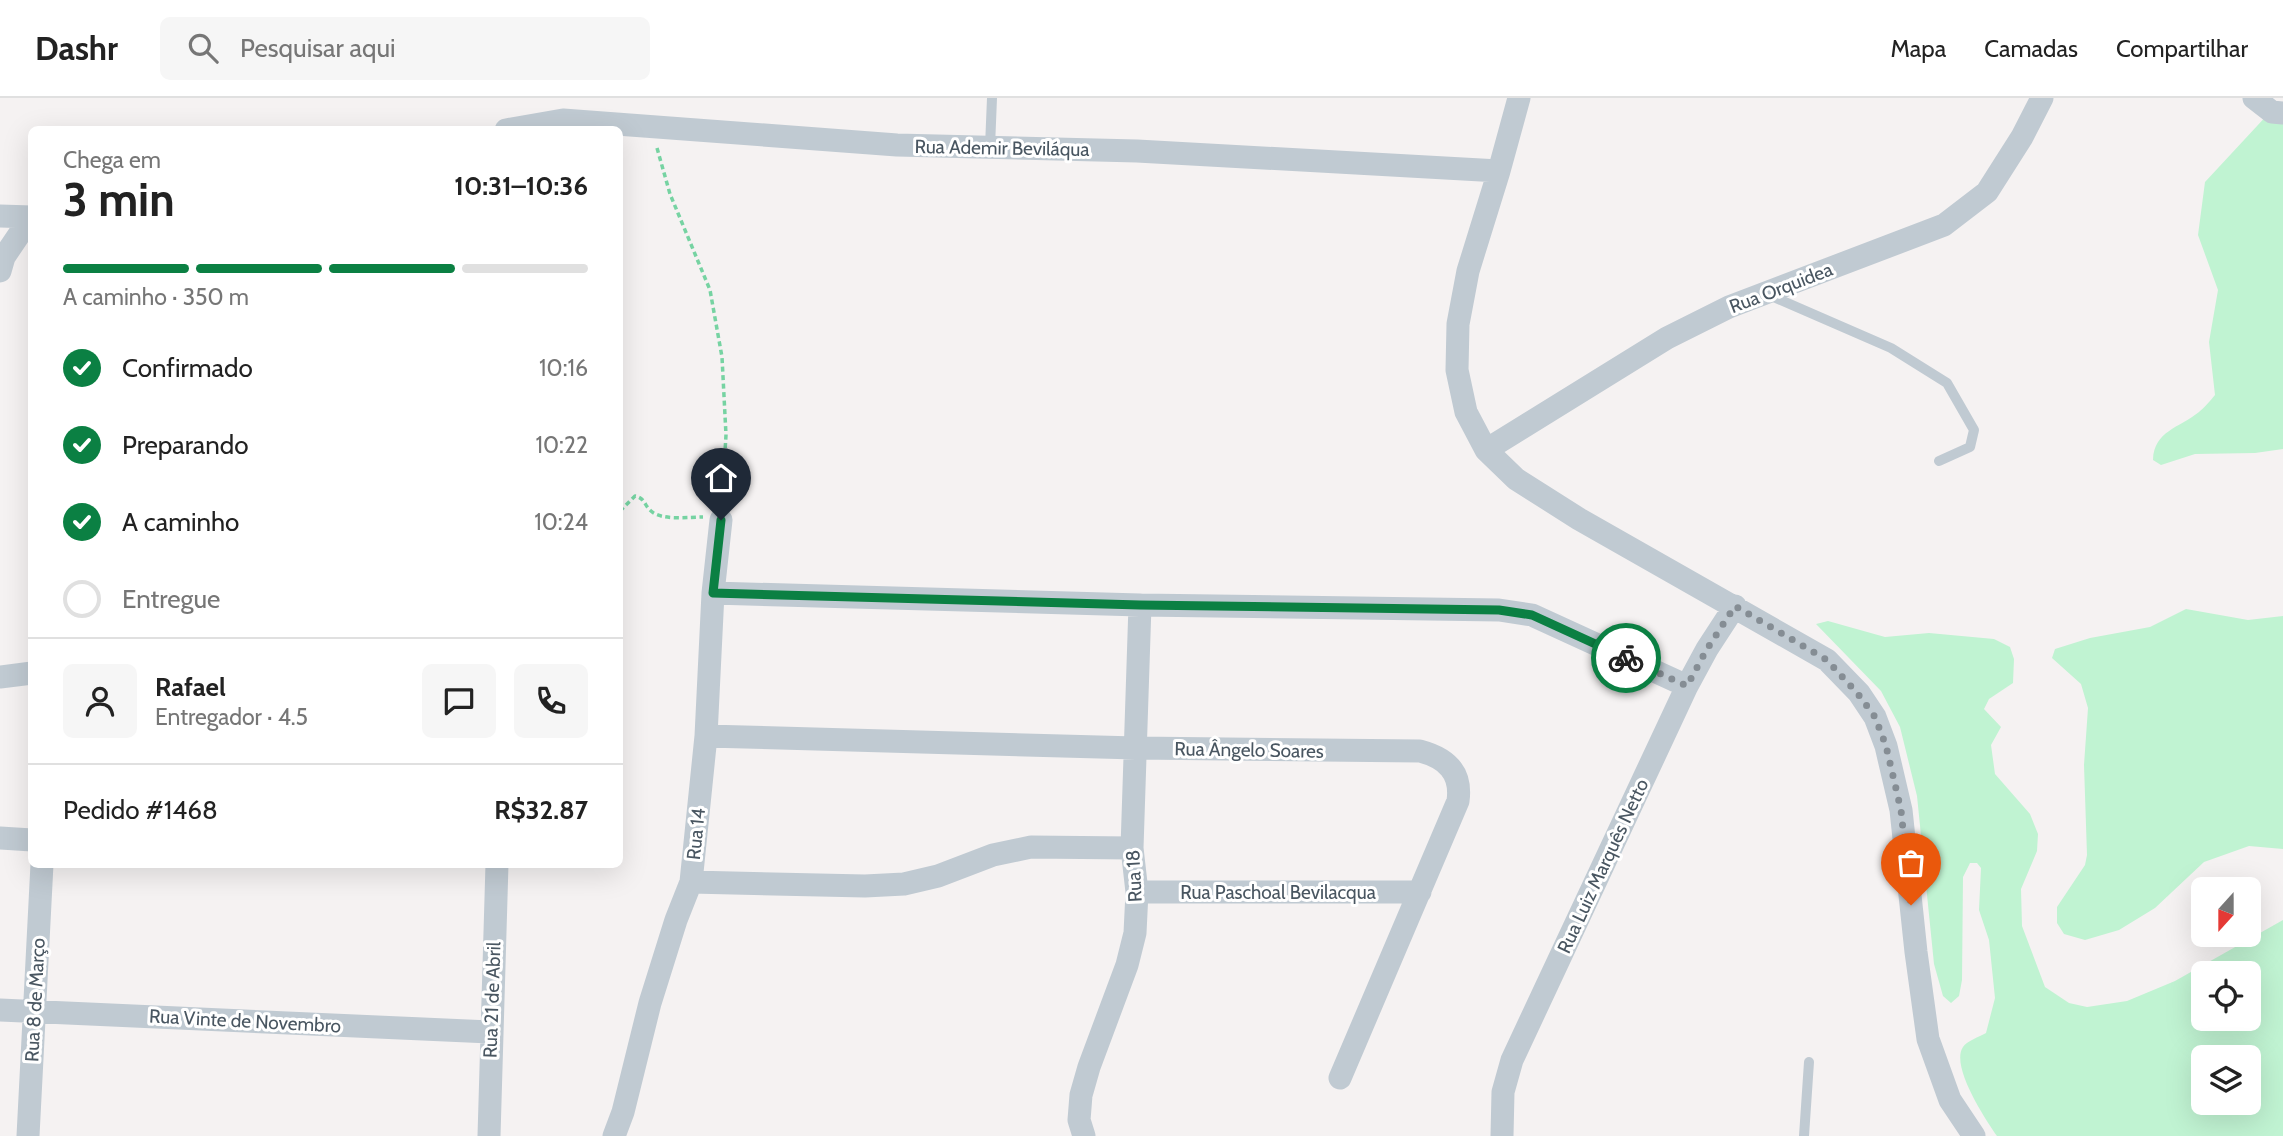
<!DOCTYPE html>
<html lang="pt">
<head>
<meta charset="utf-8">
<style>
  :root { --surface:#fff; --page:#f6f6f6; --text:#222; --muted:#767676; --line:#e0e0e0; --accent:#0b8043 }
  body { margin:0; font-family:Cabin,sans-serif; background:var(--page); color:var(--text); height:100vh; display:flex; flex-direction:column; font-size:26px; white-space:nowrap }
  * { box-sizing:border-box; margin:0 }
  p { font-size:23px; color:var(--muted) }
  .icon { flex:none; width:38px; height:38px; fill:none; stroke:currentColor; stroke-width:2; stroke-linecap:round; stroke-linejoin:round }
  .map { position:relative; flex:1; overflow:hidden }
  .drawer { position:absolute; left:28px; top:28px; width:595px; height:742px; display:flex; flex-direction:column; background:var(--surface); border-radius:10px; box-shadow:0 7px 28px #0002 }
  .drawer>* { flex:none }
  .needle { width:46px; rotate:201deg }
  .buttons { position:absolute; left:2191px; top:779px; display:grid; gap:14px }
  .buttons a { display:grid; place-items:center; width:70px; height:70px; border-radius:10px; background:var(--surface); box-shadow:0 7px 28px #0002; font-size:35px }
  .pin { position:absolute; display:grid; place-items:center; width:60px; height:60px; color:#fff; margin:-72px -30px; border-radius:50% 50% 50% 0; rotate:-45deg; box-shadow:0 0 7px #0007 }
  .pin .icon { rotate:45deg }
  .courier { position:absolute; display:grid; place-items:center; width:70px; height:70px; margin:-35px; border:5px solid #0b8043; border-radius:50%; background:#fff; color:#222; box-shadow:0 2px 9px #0007 }
  .headline em { font-style:normal; font-weight:800 }
  .headline div { display:flex; flex-direction:column-reverse }
  .headline { display:flex; align-items:center; justify-content:space-between; height:119px; padding:0 35px }
  h1 { font-size:46px; font-weight:800; line-height:52px }
  .bar { display:grid; grid-template-columns:repeat(4,1fr); gap:10px 7px; align-content:center; height:84px; padding:0 35px }
  .bar i { height:9px; border-radius:5px; background:var(--line) }
  .bar .selected { background:var(--accent) }
  .bar p { grid-column:span 4 }
  .line { display:flex; align-items:center; gap:18px; padding:0 35px; border-top:2px solid var(--line) }
  .line div { flex:1 }
  .round { display:grid; place-items:center; flex:none; width:74px; height:74px; border-radius:10px; background:var(--page) }
  ol { padding:0 35px; list-style:none }
  li { display:flex; align-items:center; gap:21px; height:77px }
  li p { margin-inline-start:auto }
  li .icon { padding:7px; border-radius:50%; background:var(--accent); color:#fff; stroke-width:4 }
  li:last-child { color:var(--muted) }
  li i { width:38px; height:38px; border:4px solid var(--line); border-radius:50% }
  header { display:flex; align-items:center; gap:42px; box-sizing:border-box; height:98px; padding:0 35px; background:var(--surface); border-bottom:2px solid var(--line) }
  header strong { font-size:33px }
  nav { display:flex; gap:38px; margin-inline-start:auto; font-size:24px }
  .search { width:490px; height:63px; background:var(--page); display:flex; align-items:center; gap:18px; box-sizing:border-box; padding:0 24px; border-radius:10px; color:var(--muted); font-size:26px }
  .map>svg:first-child { display:block }
  .green { fill:#c0f3d2; fill-rule:evenodd }
  .lines { fill:none; stroke-linecap:round; stroke-linejoin:round }
  .path { stroke:#76d3a2; stroke-width:3.5; stroke-dasharray:5 3.5; stroke-linecap:butt }
  .service { stroke:#c0cad2; stroke-width:10 }
  .minor { stroke:#c0cad2; stroke-width:23 }
  .done { stroke:#858d94; stroke-width:7; stroke-dasharray:0 12.6 }
  .route { stroke:#0b8043; stroke-width:9 }
  .labels { text-anchor:middle; dominant-baseline:central; stroke-width:6; stroke-linejoin:round; paint-order:stroke }
  .street-label { font-size:19px; fill:#495661; stroke:#fff }
</style>
</head>
<body>
<header>
<strong>Dashr</strong>
<div class="search"><svg class="icon" aria-label="search" viewBox="0 0 24 24"><circle cx="10" cy="10" r="6"/><path d="M15 15l6 6"/></svg>Pesquisar aqui</div>
<nav><a>Mapa</a><a>Camadas</a><a>Compartilhar</a></nav>
</header>
<div class="map">
<svg width="2283" height="1038" viewBox="0 0 2283 1038">
  <rect width="100%" height="100%" fill="#f5f2f2"/>
  <path class="green" d="M2283,8V351L2255,355L2195,356L2161,367L2153,362C2154,333 2179,330 2199,314C2204,310 2210,303 2215,297L2209,244L2218,192L2198,137L2205,84L2270,14Z
    M2186,511L2248,522L2283,518V751L2249,748L2204,764L2155,810L2119,832L2085,842L2064,836L2057,825V809L2085,767L2087,757L2084,667L2088,610L2081,586L2052,560L2055,551L2090,540L2150,529Z
    M1828,523L1885,539L1929,535L1994,541L2010,549L2014,561L2013,585L1989,601L1984,611L2001,629L1991,647L1995,676L2030,716L2038,736L2037,753L2021,791L2022,828L2045,889L2069,905L2087,909L2127,903L2175,883L2283,822V1038H1997C1986,1022 1950,968 1963,949C1967,943 1979,939 1986,935L1995,900L1989,842L1979,812L1981,770L1977,765H1970L1963,779L1962,882L1959,898L1951,905L1943,898L1934,866L1917,698L1900,629L1881,593L1816,526ZM2203,875H2249V920H2203ZM2203,959H2249V1004H2203Z"/>
  <g class="lines">
    <path class="path" d="M657,50L670,96L710,192L722,259L726,337L722,402
      M620,413L635,398C645,400 644,407 651,413C662,423 689,419 703,419"/>
    <path class="service" d="M990,49L992,0
      M1769,197L1891,250L1947,285L1974,332L1970,349L1939,363
      M1804,1038L1809,964"/>
    <path class="minor" d="M1519,0L1499,73L1468,173L1458,226L1457,272L1466,314L1486,352L1516,381L1579,421L1827,562L1859,595L1875,619L1886,648L1901,712L1916,854L1928,941L1950,1002L1974,1038
      M2254,0L2272,14L2283,15
      M506,32L563,22L897,47L1137,53L1499,73
      M0,118L32,119
      M0,173L4,159L31,119
      M1486,352L1667,240L1729,209L1944,127L1987,94L2022,39L2042,0
      M713,495L1140,507L1499,512L1532,517L1687,588
      M0,579L32,575
      M706,638L1136,650L1420,653C1446,660 1462,674 1458,703L1340,980
      M0,740L32,742
      M691,784L865,788L904,786L938,778L993,757L1031,749L1132,750
      M1137,794H1420
      M0,912L490,934
      M28,1038L42,766
      M489,1038L497,766
      M614,1038L623,1014L650,905L676,822L691,784L706,638L713,495L721,422
      M1084,1038L1079,1022L1081,997L1089,969L1127,867L1135,835L1137,794L1132,750L1140,507
      M1502,1038L1503,994L1512,962L1687,588L1707,551L1735,508"/>
  </g>
  <g class="lines">
    <path class="done" d="M1626,560L1687,588L1707,551L1735,508L1827,562L1858,596L1875,619L1886,648L1901,712L1911,807"/>
    <path class="route" d="M721,422L713,495L1140,507L1499,512L1532,517L1626,560"/>
  </g>
  <g class="labels">
    <g class="street-label">
      <text transform="translate(1002 50) rotate(1)">Rua Ademir Beviláqua</text>
      <text transform="translate(1781 190) rotate(-21)">Rua Orquidea</text>
      <text transform="translate(1249 652) rotate(1)">Rua Ângelo Soares</text>
      <text transform="translate(696 736) rotate(-84)">Rua 14</text>
      <text transform="translate(1603 768) rotate(-65)">Rua Luiz Marquês Netto</text>
      <text transform="translate(1134 778) rotate(-93)">Rua 18</text>
      <text x="1278" y="794">Rua Paschoal Bevilacqua</text>
      <text transform="translate(35 902) rotate(-87)">Rua 8 de Março</text>
      <text transform="translate(492 902) rotate(-88)">Rua 21 de Abril</text>
      <text transform="translate(245 923) rotate(3)">Rua Vinte de Novembro</text>
    </g>
  </g>
</svg>
<div class="buttons">
<a><svg class="needle" viewBox="-14 -14 28 28"><path d="M0-13l5 13h-10z" fill="#e53935"/><path d="M0 13l5-13h-10z" fill="#767676"/></svg></a>
<a><svg class="icon" aria-label="locate" viewBox="0 0 24 24"><circle cx="12" cy="12" r="6"/><path d="M12 2v4M12 18v4M2 12h4M18 12h4"/></svg></a>
<a><svg class="icon" aria-label="layers" viewBox="0 0 24 24"><path d="M12 4l9 5-9 5-9-5zM3 14l9 5 9-5"/></svg></a>
</div>
<div class="pin" style="left:1911px;top:807px;background:#ea580c"><svg class="icon" aria-label="bag" viewBox="0 0 24 24"><path d="M5 8h14l-1 12H6zM9 8a3 3 0 0 1 6 0"/></svg></div>
<div class="pin" style="left:721px;top:422px;background:#1f2937"><svg class="icon" aria-label="home" viewBox="0 0 24 24"><path d="M3 11l9-7 9 7M6 9v11h12V9"/></svg></div>
<div class="courier" style="left:1626px;top:560px"><svg class="icon" aria-label="bike" viewBox="0 0 24 24"><circle cx="6" cy="16" r="4"/><circle cx="18" cy="16" r="4"/><path d="M6 16l4-8h5l3 8M10 8l3 8H6M13 5h3"/></svg></div>
<section class="drawer">
<div class="headline"><div><h1>3 min</h1><p>Chega em</p></div><em>10:31–10:36</em></div>
<div class="bar"><i class="selected"></i><i class="selected"></i><i class="selected"></i><i></i><p>A caminho · 350 m</p></div>
<ol>
<li><svg class="icon" aria-label="check" viewBox="0 0 24 24"><path d="M5 12l5 5 9-10"/></svg>Confirmado<p>10:16</p></li>
<li><svg class="icon" aria-label="check" viewBox="0 0 24 24"><path d="M5 12l5 5 9-10"/></svg>Preparando<p>10:22</p></li>
<li><svg class="icon" aria-label="check" viewBox="0 0 24 24"><path d="M5 12l5 5 9-10"/></svg>A caminho<p>10:24</p></li>
<li><i></i>Entregue</li>
</ol>
<div class="line" style="height:126px"><a class="round"><svg class="icon" aria-label="person" viewBox="0 0 24 24"><circle cx="12" cy="8" r="4"/><path d="M4 21q1-7 8-7t8 7"/></svg></a><div><b>Rafael</b><p>Entregador · 4.5</p></div><a class="round"><svg class="icon" aria-label="chat" viewBox="0 0 24 24"><path d="M4 5h16v11H9l-5 4z"/></svg></a><a class="round"><svg class="icon" aria-label="phone" viewBox="0 0 24 24"><path d="M5 4h4l2 5-3 2q2 4 5 5l2-3 5 2v4C11 20 4 13 5 4z"/></svg></a></div>
<div class="line" style="height:91px"><div>Pedido #1468</div><b>R$32.87</b></div>
</section>
</div>
</body>
</html>
